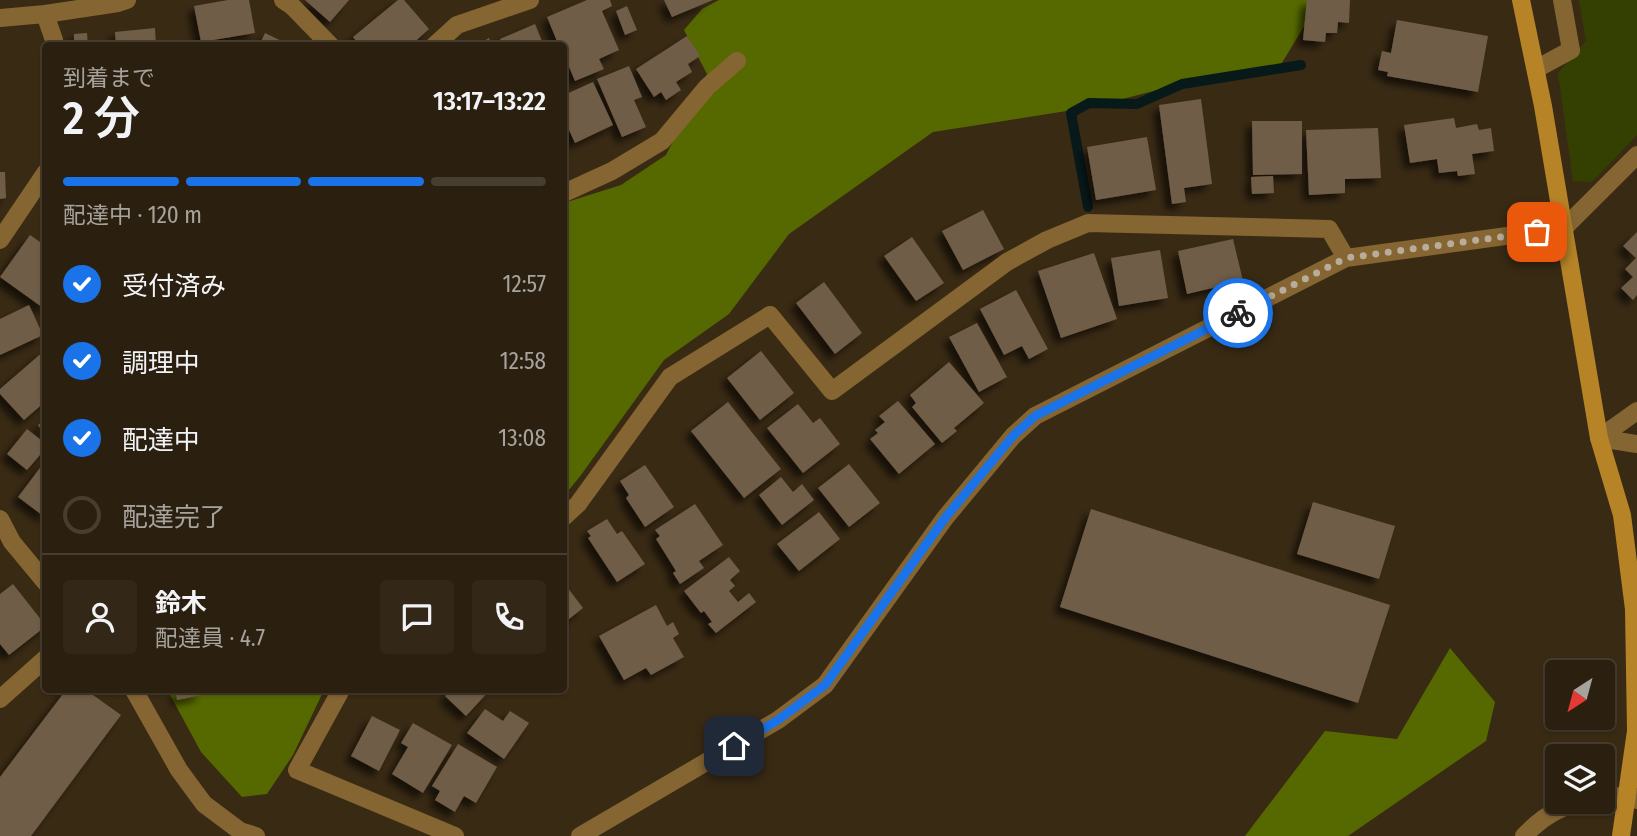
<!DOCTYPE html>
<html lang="ja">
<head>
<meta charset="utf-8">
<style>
  :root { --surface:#2b200f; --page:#332818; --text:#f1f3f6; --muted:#a6a39e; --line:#473e2f; --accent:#1a73e8 }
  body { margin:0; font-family:"Fira Sans Condensed","Noto Sans JP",sans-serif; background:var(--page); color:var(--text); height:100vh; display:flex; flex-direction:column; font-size:26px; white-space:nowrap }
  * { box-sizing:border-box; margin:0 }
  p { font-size:23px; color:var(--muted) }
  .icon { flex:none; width:38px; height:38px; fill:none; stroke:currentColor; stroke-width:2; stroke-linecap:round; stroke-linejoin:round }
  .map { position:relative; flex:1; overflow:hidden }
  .side { position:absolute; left:42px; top:42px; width:525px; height:651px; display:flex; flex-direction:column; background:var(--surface); border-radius:7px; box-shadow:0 2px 5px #0004,0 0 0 2px var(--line) }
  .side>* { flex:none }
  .needle { width:46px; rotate:216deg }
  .buttons { position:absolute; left:1545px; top:660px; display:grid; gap:14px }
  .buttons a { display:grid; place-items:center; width:70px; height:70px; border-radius:7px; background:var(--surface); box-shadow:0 2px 5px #0004,0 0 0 2px var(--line); font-size:35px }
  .pin { position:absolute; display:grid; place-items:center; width:60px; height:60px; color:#fff; margin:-30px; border-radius:14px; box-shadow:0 4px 10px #0006 }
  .courier { position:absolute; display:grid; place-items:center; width:70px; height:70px; margin:-35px; border:5px solid #1a73e8; border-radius:50%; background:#fff; color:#222; box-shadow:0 2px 9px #0007 }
  .head em { font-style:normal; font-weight:600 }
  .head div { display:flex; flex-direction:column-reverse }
  .head { display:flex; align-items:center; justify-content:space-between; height:119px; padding:0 21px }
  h1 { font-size:46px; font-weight:600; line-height:52px }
  .bar { display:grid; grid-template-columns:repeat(4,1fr); gap:10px 7px; align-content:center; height:84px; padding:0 21px }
  .bar i { height:9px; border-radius:5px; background:var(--line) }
  .bar .current { background:var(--accent) }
  .bar p { grid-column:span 4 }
  .line { display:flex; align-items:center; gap:18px; padding:0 21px; border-top:2px solid var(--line) }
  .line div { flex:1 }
  .round { display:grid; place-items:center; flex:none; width:74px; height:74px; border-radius:7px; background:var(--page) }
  ol { padding:0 21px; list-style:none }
  li { display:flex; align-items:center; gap:21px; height:77px }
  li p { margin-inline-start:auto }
  li .icon { padding:7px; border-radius:50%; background:var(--accent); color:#fff; stroke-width:4 }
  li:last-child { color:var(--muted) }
  li i { width:38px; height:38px; border:4px solid var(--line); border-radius:50% }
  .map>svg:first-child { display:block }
  .green { fill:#344002 }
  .forest { fill:#566900 }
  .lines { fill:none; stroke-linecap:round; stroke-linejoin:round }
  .stream { stroke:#08191a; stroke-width:10 }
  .building { fill:#705d47; filter:url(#shadow) }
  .lane { stroke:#856532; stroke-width:18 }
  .street { stroke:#856532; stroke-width:18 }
  .secondary { stroke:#b68327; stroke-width:18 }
  .done { stroke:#b8ac9c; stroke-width:7; stroke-dasharray:0 12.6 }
  .route { stroke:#1a73e8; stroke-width:9 }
</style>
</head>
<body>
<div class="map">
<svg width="1637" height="836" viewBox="0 0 1637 836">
  <defs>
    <filter id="shadow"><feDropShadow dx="-6" dy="6" stdDeviation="3.5" flood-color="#0009"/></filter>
  </defs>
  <rect width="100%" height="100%" fill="#392a14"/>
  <path class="green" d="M1579,0H1637V135L1592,182L1573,181L1558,73L1586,41Z"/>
  <path class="forest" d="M719,0H1311L1308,20L1277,71L1207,77L1092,107L933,132L789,234L729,314L664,360L581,475L564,496V205L567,202L621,185L666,155L707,74L684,30L702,9Z
    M1450,648L1495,702L1486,741L1348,836H1245L1325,731L1397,739Z
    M169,690H324L293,755L267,794L242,797L201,752L168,691Z"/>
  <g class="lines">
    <path class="stream" d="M1088,207L1071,113L1089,103L1137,104L1182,84L1301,65"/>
  </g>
  <path class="building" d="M228,0H249L255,33L201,42L194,6Z
    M305,0H349L330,22Z
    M398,0H404L429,29L410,46H360L353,37Z
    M587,0H610L612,6L602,11L619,50L599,59L604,69L575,81L564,55V46H559L547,17Z
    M664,0H713L672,17Z
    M1307,0H1350L1349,23L1338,22L1337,33H1326L1325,42L1303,40Z
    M627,6L637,30L625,35L616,11Z
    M1397,20L1488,36L1478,92L1387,76L1388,72L1378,70L1382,51L1391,53Z
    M535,24L544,46H503L500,39Z
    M155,28L156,46H116L115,32Z
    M87,33L88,46H74V34Z
    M265,33L292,46H259Z
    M687,36L700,56L688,64L692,72L676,82L681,90L666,100L661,92L654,97L636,69Z
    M489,38L492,46H475Z
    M629,66L642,97L634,100L646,127L622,137L597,79Z
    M593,82L613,125L575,143L564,119V95Z
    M1201,99L1212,184L1184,188L1186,202L1172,204L1159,105Z
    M1454,118L1456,128L1477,124L1479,130L1491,128L1494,151L1472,154L1475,174L1458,176L1457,171L1439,173L1437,159L1410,163L1404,125Z
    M1252,121H1302V174L1253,175Z
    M1378,128L1381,178L1345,179V193L1309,195L1306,130Z
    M1147,137L1156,190L1096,200L1087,147Z
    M0,172H5L6,198L0,199Z
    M1273,176L1274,193L1252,194L1251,177Z
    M983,210L1004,249L963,270L942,231Z
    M1637,232V295L1633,300L1621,288L1633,277L1625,269L1636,258L1623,246Z
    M30,235L46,246V310L0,277Z
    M912,237L944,283L916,301L884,256Z
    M1233,239L1243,281L1187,294L1178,251Z
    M1160,250L1168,298L1119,306L1111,258Z
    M1094,253L1117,319L1061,338L1038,271Z
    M824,282L862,333L835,354L796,303Z
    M1016,290L1048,349L1029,359L1022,346L1004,355L980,309Z
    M29,305L43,335L0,355V319Z
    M977,323L1007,377L979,392L949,337Z
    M44,351L46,352V401L24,420L0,394V389Z
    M761,351L794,393L760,420L727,378Z
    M949,362L984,403L954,428L957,431L942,443L912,407L916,403L910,395Z
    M898,401L935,444L899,474L870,439L878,433L875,430L885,422L879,416Z
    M728,402L781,469L744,498L691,431Z
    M798,404L813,423L820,418L840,444L803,473L767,428Z
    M46,419V436L38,425Z
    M27,429L46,444V448L27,470L7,454Z
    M46,460V518L18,497Z
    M849,464L880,503L849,527L818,488Z
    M645,465L674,507L645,527L626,498L629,495L620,481Z
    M781,477L793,492L802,484L814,500L782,525L759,495Z
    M1313,502L1395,526L1379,579L1297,554Z
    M695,504L723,545L699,561L704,568L680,584L673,573L676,571L656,539L660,536L655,530Z
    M1091,509L1390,605L1358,703L1060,607Z
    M819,512L840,539L799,571L777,544Z
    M607,519L617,534L622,531L645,564L617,582L588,538L591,536L587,531Z
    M729,557L740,571L730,580L735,586L729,591L738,602L749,593L756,602L716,633L708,624L712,622L704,611L701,613L684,591Z
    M564,583L583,608L564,623Z
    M13,584L46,626L9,655L0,644V594Z
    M656,605L667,626L673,622L679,634L673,638L684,657L651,675L646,668L624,680L599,636Z
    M66,690H86L121,715L31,836H0V777Z
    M176,690H203L201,695L177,700Z
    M452,690H490L466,716L445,696Z
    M485,709L503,721L510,711L529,723L504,759L467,733Z
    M372,716L400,730L379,771L351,756Z
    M413,723L452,745L423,793L392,774L408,747L401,743Z
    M458,744L497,767L476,803L464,796L455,812L435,800L440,791L432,786Z"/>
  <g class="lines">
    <path class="lane" d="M434,46L457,25L530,0"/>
    <path class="street" d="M283,0L292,6L331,46
      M45,14L118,3L127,0
      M0,18L45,14L54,40V46
      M1536,69L1571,50L1562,0
      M564,193L612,171L662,141L707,87L737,61
      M0,240L46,172
      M1599,438L1637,411
      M1599,438L1637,444
      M564,517L578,504L670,377L770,315L832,391L1007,262L1047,240L1088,223L1329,229L1346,258
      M0,519L12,542L46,583
      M134,690L179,770L204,804L240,831L256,836
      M341,690L297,770L455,836
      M0,699L46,658
      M1603,799L1627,795L1637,800
      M580,836L778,720L825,685L945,518L1013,436L1035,416L1346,258L1564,228L1637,155
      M1524,836C1540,819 1561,805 1584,802"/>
    <path class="secondary" d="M1521,0L1543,106L1599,438L1622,515L1634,609L1636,731L1621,836"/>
  </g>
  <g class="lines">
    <path class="done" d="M1238,313L1346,258L1537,232"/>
    <path class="route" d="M734,746L778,720L825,685L945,518L1013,436L1035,416L1238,313"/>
  </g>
</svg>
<div class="buttons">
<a><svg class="needle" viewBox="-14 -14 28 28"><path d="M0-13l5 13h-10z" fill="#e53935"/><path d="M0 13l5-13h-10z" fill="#a6a39e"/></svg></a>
<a><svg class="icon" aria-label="layers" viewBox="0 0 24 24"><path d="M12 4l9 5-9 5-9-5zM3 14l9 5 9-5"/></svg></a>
</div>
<div class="pin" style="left:1537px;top:232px;background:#ea580c"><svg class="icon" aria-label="bag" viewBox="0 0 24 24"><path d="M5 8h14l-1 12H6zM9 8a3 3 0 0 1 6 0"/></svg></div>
<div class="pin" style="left:734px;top:746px;background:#1f2937"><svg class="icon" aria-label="home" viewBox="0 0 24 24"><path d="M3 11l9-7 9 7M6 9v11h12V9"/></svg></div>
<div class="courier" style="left:1238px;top:313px"><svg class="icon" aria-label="bike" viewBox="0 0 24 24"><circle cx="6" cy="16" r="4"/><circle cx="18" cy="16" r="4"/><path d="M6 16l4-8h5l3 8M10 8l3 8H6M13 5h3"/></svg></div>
<section class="side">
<div class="head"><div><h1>2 分</h1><p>到着まで</p></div><em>13:17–13:22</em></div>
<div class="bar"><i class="current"></i><i class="current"></i><i class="current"></i><i></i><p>配達中 · 120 m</p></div>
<ol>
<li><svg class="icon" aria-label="check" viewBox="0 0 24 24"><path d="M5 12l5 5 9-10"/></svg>受付済み<p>12:57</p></li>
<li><svg class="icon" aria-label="check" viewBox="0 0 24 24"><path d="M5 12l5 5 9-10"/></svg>調理中<p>12:58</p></li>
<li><svg class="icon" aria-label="check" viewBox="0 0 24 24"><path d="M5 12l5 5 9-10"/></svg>配達中<p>13:08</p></li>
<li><i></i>配達完了</li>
</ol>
<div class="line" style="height:126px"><a class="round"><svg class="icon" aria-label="person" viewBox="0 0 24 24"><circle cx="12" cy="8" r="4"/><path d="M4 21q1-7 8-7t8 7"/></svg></a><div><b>鈴木</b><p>配達員 · 4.7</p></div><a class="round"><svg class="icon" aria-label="chat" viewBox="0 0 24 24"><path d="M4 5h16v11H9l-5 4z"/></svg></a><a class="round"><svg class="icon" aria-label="phone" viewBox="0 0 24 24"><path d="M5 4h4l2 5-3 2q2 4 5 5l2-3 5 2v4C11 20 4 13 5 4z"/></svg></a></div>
</section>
</div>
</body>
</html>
